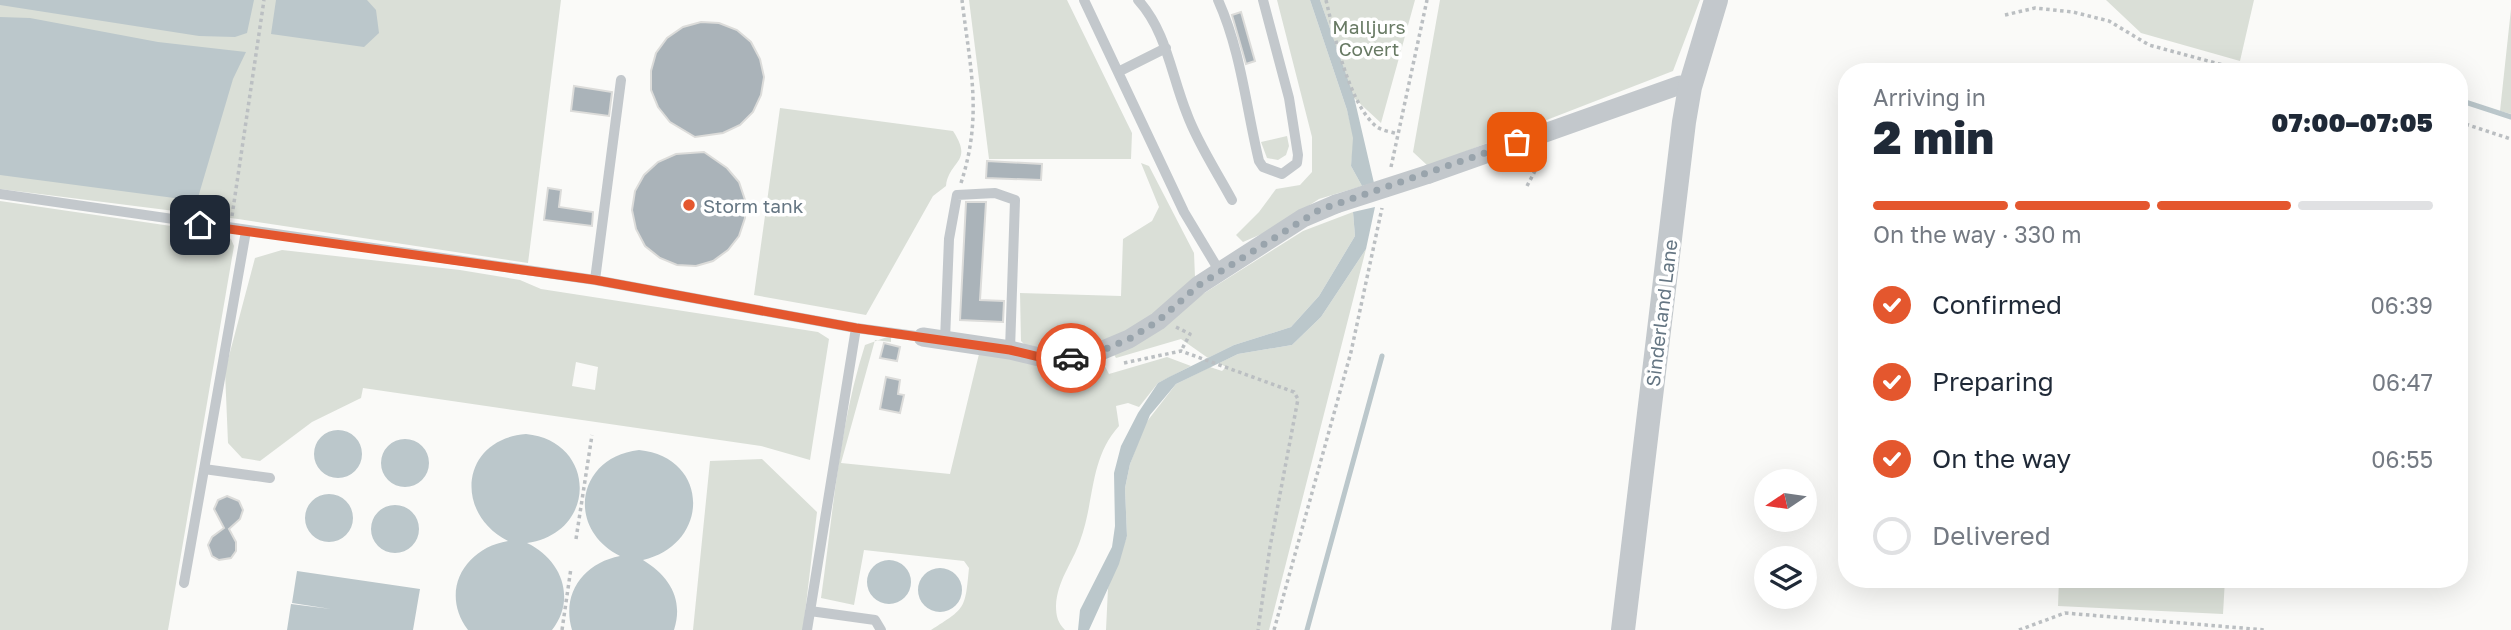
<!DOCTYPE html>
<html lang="en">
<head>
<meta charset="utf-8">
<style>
  :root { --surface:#fff; --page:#f2f2f3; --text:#1f2937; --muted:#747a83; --line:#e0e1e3; --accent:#e4572e }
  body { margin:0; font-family:"Golos Text",sans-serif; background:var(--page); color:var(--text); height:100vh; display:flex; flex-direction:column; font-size:26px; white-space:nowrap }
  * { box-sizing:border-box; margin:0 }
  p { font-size:23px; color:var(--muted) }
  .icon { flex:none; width:38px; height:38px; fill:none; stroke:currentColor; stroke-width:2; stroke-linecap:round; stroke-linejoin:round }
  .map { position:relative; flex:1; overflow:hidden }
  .panel { position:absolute; left:1838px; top:63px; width:630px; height:525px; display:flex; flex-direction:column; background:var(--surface); border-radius:28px; box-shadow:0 7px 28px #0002 }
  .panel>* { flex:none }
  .needle { width:46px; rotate:257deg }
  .controls { position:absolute; left:1754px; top:469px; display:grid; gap:14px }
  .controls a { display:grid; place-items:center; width:63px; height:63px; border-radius:50%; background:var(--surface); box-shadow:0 7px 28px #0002; font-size:35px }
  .pin { position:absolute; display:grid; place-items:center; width:60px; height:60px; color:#fff; margin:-30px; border-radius:14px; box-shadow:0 4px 10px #0006 }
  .courier { position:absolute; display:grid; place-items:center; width:70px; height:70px; margin:-35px; border:5px solid #e4572e; border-radius:50%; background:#fff; color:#222; box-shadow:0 2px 9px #0007 }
  .overview em { font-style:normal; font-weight:800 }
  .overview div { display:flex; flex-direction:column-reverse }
  .overview { display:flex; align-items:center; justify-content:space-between; height:119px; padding:0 35px }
  h1 { font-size:46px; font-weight:800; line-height:52px }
  .bar { display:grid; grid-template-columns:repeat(4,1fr); gap:10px 7px; align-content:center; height:84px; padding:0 35px }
  .bar i { height:9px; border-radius:5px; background:var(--line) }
  .bar .active { background:var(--accent) }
  .bar p { grid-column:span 4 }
  ol { padding:0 35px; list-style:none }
  li { display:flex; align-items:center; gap:21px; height:77px }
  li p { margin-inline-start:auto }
  li .icon { padding:7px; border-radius:50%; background:var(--accent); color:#fff; stroke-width:4 }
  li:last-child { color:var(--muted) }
  li i { width:38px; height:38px; border:4px solid var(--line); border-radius:50% }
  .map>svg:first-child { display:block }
  .green { fill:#dadfd7; fill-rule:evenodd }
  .water { fill:#bbc7cb }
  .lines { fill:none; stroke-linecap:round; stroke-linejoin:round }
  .stream { stroke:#bbc7cb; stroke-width:5 }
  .building { fill:#aab3b9; stroke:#dcdcda; stroke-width:2 }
  .path { stroke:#bbbfc2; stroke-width:3.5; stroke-dasharray:3.5 3.5; stroke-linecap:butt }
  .service { stroke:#c3c8cc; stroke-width:10 }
  .minor { stroke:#c3c8cc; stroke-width:19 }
  .tertiary { stroke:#c3c8cc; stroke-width:24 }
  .minor-bridge { stroke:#c3c8cc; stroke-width:19 }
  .done { stroke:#99a4ac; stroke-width:7; stroke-dasharray:0 12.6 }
  .route { stroke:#e4572e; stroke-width:9 }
  .poi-dot { fill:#e4572e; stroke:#fff; stroke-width:2.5 }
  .labels { text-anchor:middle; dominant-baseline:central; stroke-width:7; stroke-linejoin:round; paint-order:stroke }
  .park-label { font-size:19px; fill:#687a64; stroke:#fff }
  .poi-label { font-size:19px; fill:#657683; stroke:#fff; text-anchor:start }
  .street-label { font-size:19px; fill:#657683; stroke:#fff }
</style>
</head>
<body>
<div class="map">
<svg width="2511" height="630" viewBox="0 0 2511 630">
  <rect width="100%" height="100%" fill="#fafaf8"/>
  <path class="green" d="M0,0H561L528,263L238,219L0,189Z
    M969,0H1067L1132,133L1131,159H989Z
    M1277,0H1310L1347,110L1354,138L1351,166L1362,186L1319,199L1271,230L1243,242L1236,235L1259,212L1276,189L1300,185L1312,172V137Z
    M1320,0H1415L1381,123L1354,98Z
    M1440,0H1700L1673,71L1428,166L1413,152Z
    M2106,0H2254L2240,61L2141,33Z
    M2511,9V114L2500,111Z
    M780,108L953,131C974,163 949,160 946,186L933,196L866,315L754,295Z
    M1287,136L1289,146L1286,155L1278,160L1267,158L1261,142Z
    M1141,163L1149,166L1194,253L1195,277L1143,326L1070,353L1028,348L1021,341L1020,293L1121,296L1123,239L1152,221L1159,207Z
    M0,201L219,233L231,239L234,246L168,630H0Z
    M1353,212L1355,236L1319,296L1291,327L1234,345L1208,358L1181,339L1116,358L1112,351L1303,231Z
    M1366,249L1269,630H1106L1108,588L1127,536L1125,488L1130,464L1145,424L1176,384L1210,367L1222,371L1226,367L1219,363L1238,354L1292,345L1321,317Z
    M282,250L460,270L520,280L541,289L818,332L829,339L810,460L761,446L363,388L361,398L312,422L260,461L242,458L228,443L225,371L255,258ZM576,362L598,367L595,390L572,386Z
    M887,337H891V342L875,340L841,463L950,474L979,354L1100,357L1109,374L1167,357L1191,366L1158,383L1139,407L1128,403L1116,406L1119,426C1089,459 1095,501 1080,541C1072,564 1057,581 1056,606C1056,616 1058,623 1065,630H931C966,608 965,609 969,568L964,561L864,550L854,605L821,598C833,514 839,426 865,345Z
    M762,459L817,512L803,630H693L710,461Z
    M2059,579H2225L2223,614L2058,606Z"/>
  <path class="water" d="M0,0H254L247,33L235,37L199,36L0,5Z
    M276,0H367L376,10L379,33L364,47L271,34Z
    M1310,0H1320L1354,97L1374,183L1362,186L1351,166L1353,138L1347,110Z
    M0,17L30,18L158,42L246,52L233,79L197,201L0,175Z
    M1375,207L1366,249L1321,317L1292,345L1238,354L1176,384L1150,415L1130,464L1125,488L1127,536L1119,564L1089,630H1078L1080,610L1112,547L1115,526L1114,473L1121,446L1138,413L1158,383L1169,377L1234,345L1291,327L1319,296L1355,236L1353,212Z
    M314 454a24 24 0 1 1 48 0a24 24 0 1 1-48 0Z
    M526,434C597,441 598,533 527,543C561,559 577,598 552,630H468C439,591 465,548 508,541C453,513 461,439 526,434Z
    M381 463a24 24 0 1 1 48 0a24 24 0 1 1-48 0Z
    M639,450C710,457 711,544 643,560C669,576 684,599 674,630H572C561,593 584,563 620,556C565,528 577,457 639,450Z
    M305 518a24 24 0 1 1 48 0a24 24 0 1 1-48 0Z
    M371 529a24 24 0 1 1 48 0a24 24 0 1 1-48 0Z
    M867 582a22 22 0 1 1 44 0a22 22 0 1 1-44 0Z
    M918 590a22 22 0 1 1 44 0a22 22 0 1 1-44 0Z
    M297,571L420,589L413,630H287L291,604L331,609L292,603Z"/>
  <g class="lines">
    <path class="stream" d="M2459,100L2511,117
      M1307,630L1382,356"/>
  </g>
  <path class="building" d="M1241,12L1255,61L1246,64L1232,15Z
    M701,22L719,23L737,30L751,42L760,59L764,77L761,95L753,112L740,125L723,133L695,137L670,122L658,107L651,90V71L656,53L667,38L683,27Z
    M574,86L612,92L609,116L571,111Z
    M704,152L727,168L739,182L745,200V218L739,236L728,250L713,261L696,266L677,265L660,258L645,246L636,229L632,210L635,191L644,175L658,162L676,154Z
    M987,161L1042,164L1041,180L986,178Z
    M548,188L561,190L559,207L593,212L592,226L544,220Z
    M966,202H986L980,300L1004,301L1003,322L960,320Z
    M884,343L900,347L897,361L880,358Z
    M886,377L900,380L898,394L904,395L900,413L880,409Z
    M227,496L239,501L243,510L240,519L229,529L236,542V551L231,558L219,560L212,556L208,545L212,537L224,528L214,509L218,500Z"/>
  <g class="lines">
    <path class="path" d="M1326,0C1334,34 1349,105 1377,127C1383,131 1392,132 1398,134
      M2005,15L2035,8L2073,12L2109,21L2149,45L2249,72
      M2459,122L2511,139
      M1391,167L1427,0
      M961,183C983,115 970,68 962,0
      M1527,186L1545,152
      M232,216L264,0
      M1176,327L1190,334L1181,351
      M1124,363L1181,351L1294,392L1298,399L1270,547L1258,630
      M576,539L592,435
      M562,630L571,568
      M1274,630L1351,352L1382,208
      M2019,630L2065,613L2265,630"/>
    <path class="service" d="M1084,0L1184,212L1220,272
      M1138,0C1167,32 1171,75 1187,114C1198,144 1217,172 1232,200
      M1218,0C1241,51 1246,107 1259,161L1263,167L1282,174L1297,163L1298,155L1289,98L1263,0
      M1120,71L1166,48
      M0,194L595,280L856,328L923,337
      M595,280L621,80
      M945,340L949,239L957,195L995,193L1015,200L1010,350
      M204,469L270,478
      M184,583L246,231
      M810,611L875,620L881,630
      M807,630L856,328"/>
    <path class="minor" d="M1429,174L1680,85L1690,87
      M923,337L1010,350L1052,360L1091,355L1129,339L1158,321L1199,285L1303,218L1336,204"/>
    <path class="tertiary" d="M1623,630L1684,122L1690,87L1716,0"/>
    <path class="minor-bridge" d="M1336,204L1429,174"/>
  </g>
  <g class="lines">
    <path class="done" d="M1071,358L1091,355L1129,339L1158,321L1199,285L1319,210L1517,142"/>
    <path class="route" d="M200,225L595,280L856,328L1010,350L1052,360L1071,358"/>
  </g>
  <circle class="poi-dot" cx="689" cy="205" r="7"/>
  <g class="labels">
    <g class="park-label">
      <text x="1369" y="26">Malljurs<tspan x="1369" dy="22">Covert</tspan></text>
    </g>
    <g class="poi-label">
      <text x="703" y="205">Storm tank</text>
    </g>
    <g class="street-label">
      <text transform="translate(1661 313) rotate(-83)">Sinderland Lane</text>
    </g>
  </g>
</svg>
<div class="controls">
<a><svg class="needle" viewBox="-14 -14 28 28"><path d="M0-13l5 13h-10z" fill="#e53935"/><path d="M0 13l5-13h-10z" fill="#747a83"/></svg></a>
<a><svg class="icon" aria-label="layers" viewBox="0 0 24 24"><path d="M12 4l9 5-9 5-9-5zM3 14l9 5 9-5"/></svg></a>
</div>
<div class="pin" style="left:1517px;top:142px;background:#ea580c"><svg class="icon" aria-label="bag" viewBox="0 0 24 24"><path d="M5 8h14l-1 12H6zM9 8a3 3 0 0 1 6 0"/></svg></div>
<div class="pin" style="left:200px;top:225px;background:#1f2937"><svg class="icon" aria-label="home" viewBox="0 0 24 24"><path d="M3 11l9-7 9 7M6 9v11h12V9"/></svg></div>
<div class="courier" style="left:1071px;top:358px"><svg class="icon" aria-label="car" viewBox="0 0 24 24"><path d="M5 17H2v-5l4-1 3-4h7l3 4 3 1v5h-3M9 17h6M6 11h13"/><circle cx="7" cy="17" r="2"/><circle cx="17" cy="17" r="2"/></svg></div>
<section class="panel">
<div class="overview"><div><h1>2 min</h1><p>Arriving in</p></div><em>07:00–07:05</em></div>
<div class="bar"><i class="active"></i><i class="active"></i><i class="active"></i><i></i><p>On the way · 330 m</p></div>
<ol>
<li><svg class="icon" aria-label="check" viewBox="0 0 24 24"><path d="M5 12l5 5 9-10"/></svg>Confirmed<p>06:39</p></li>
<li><svg class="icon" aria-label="check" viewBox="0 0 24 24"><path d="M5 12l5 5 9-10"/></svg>Preparing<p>06:47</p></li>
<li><svg class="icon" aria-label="check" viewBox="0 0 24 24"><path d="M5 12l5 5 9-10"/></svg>On the way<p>06:55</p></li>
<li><i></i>Delivered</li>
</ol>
</section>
</div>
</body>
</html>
